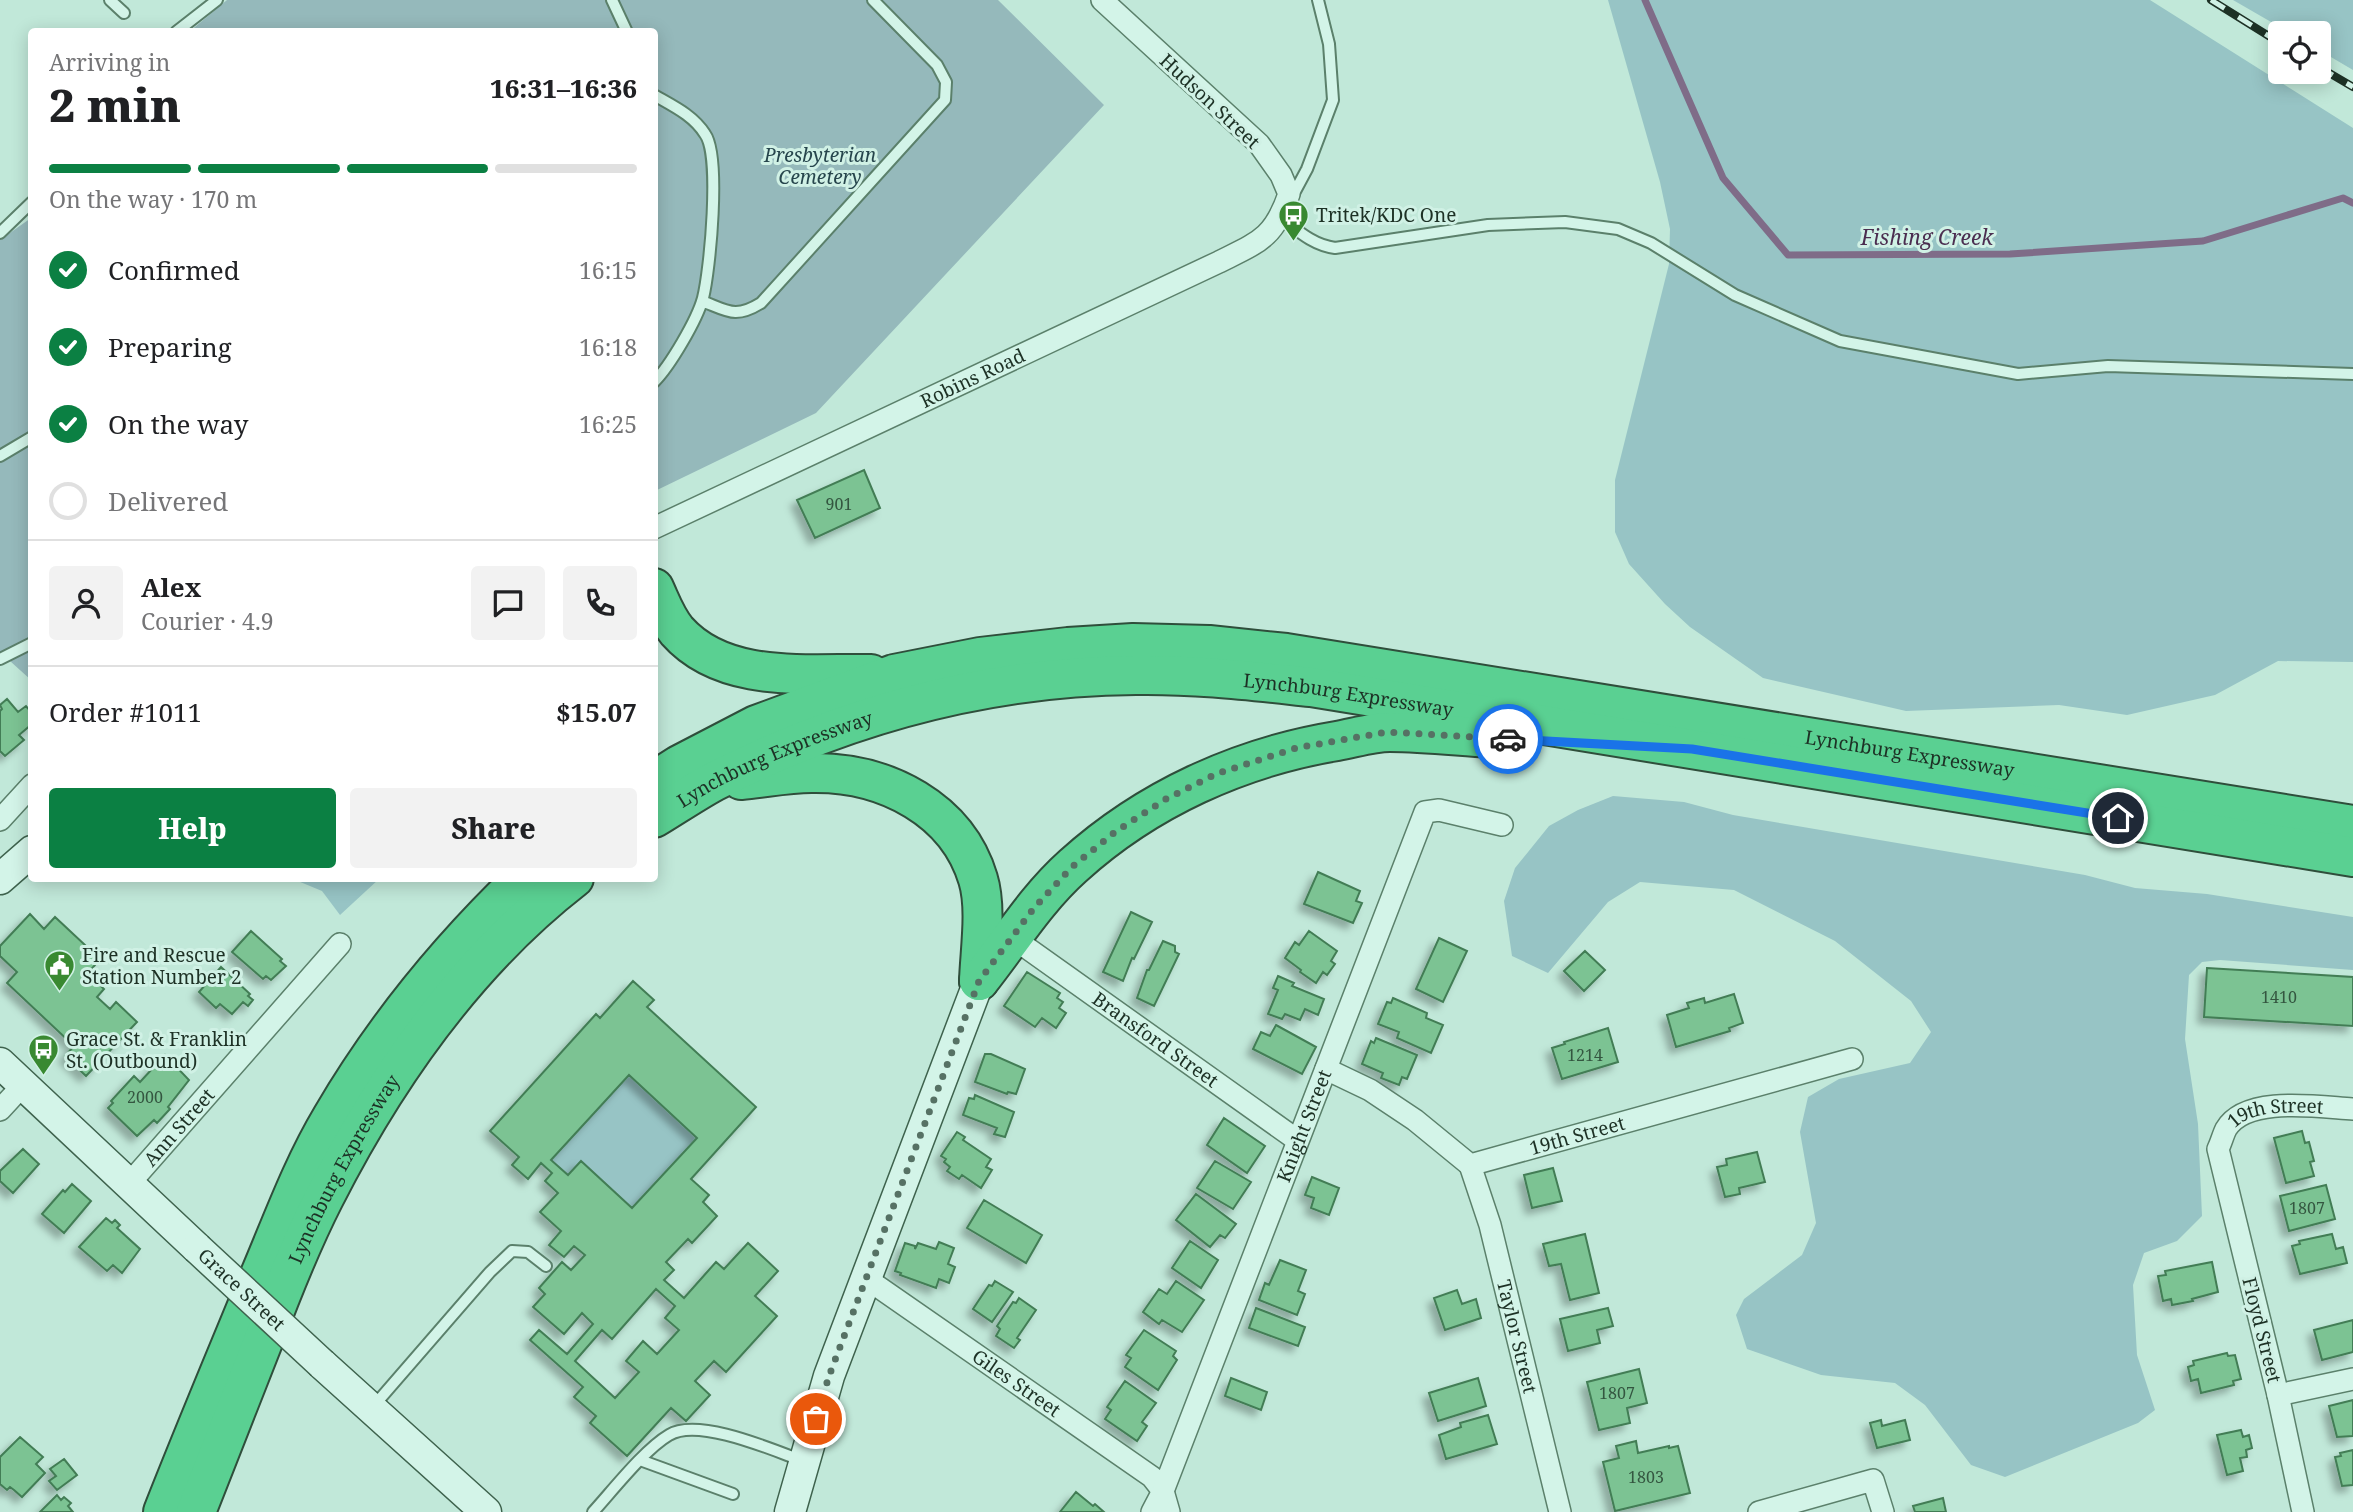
<!DOCTYPE html>
<html lang="en">
<head>
<meta charset="utf-8">
<style>
  :root { --surface:#fff; --page:#f2f2f2; --text:#202124; --muted:#757577; --line:#e0e0e0; --accent:#0b8043 }
  body { margin:0; font-family:"Noto Serif",serif; background:var(--page); color:var(--text); height:100vh; display:flex; flex-direction:column; font-size:26px; white-space:nowrap }
  * { box-sizing:border-box; margin:0 }
  p { font-size:23px; color:var(--muted) }
  .icon { flex:none; width:38px; height:38px; fill:none; stroke:currentColor; stroke-width:2; stroke-linecap:round; stroke-linejoin:round }
  .map { position:relative; flex:1; overflow:hidden }
  .sheet { position:absolute; left:28px; top:28px; width:630px; height:854px; display:flex; flex-direction:column; background:var(--surface); border-radius:7px; box-shadow:0 4px 18px #0003 }
  .sheet>* { flex:none }
  .fabs { position:absolute; left:2268px; top:21px; display:grid; gap:14px }
  .fabs a { display:grid; place-items:center; width:63px; height:63px; border-radius:7px; background:var(--surface); box-shadow:0 4px 18px #0003; font-size:35px }
  .pin { position:absolute; display:grid; place-items:center; width:60px; height:60px; color:#fff; margin:-30px; border:4px solid #fff; border-radius:50%; box-shadow:0 2px 7px #0007 }
  .courier { position:absolute; display:grid; place-items:center; width:70px; height:70px; margin:-35px; border:5px solid #1a73e8; border-radius:50%; background:#fff; color:#222; box-shadow:0 2px 9px #0007 }
  .headline em { font-style:normal; font-weight:800 }
  .headline div { display:flex; flex-direction:column-reverse }
  .headline { display:flex; align-items:center; justify-content:space-between; height:119px; padding:0 21px }
  h1 { font-size:46px; font-weight:800; line-height:52px }
  .bar { display:grid; grid-template-columns:repeat(4,1fr); gap:10px 7px; align-content:center; height:84px; padding:0 21px }
  .bar i { height:9px; border-radius:5px; background:var(--line) }
  .bar .on { background:var(--accent) }
  .bar p { grid-column:span 4 }
  .line { display:flex; align-items:center; gap:18px; padding:0 21px; border-top:2px solid var(--line) }
  .line div { flex:1 }
  .round { display:grid; place-items:center; flex:none; width:74px; height:74px; border-radius:7px; background:var(--page) }
  ol { padding:0 21px; list-style:none }
  li { display:flex; align-items:center; gap:21px; height:77px }
  li p { margin-inline-start:auto }
  li .icon { padding:7px; border-radius:50%; background:var(--accent); color:#fff; stroke-width:4 }
  li:last-child { color:var(--muted) }
  li i { width:38px; height:38px; border:4px solid var(--line); border-radius:50% }
  .primary-button { display:flex; gap:14px; margin-top:auto; padding:14px 21px }
  .primary-button a { flex:1; height:80px; border-radius:7px; background:var(--accent); color:#fff; font-size:28px; font-weight:800; line-height:80px; text-align:center }
  .primary-button a+a { background:var(--page); color:var(--text) }
  .map>svg:first-child { display:block }
  .green { fill:#97c4c5 }
  .cemetery { fill:#95b9bb }
  .lines { fill:none; stroke-linecap:round; stroke-linejoin:round }
  .stream { stroke:#7f6c88; stroke-width:7 }
  .building { fill:#7bc393; stroke:#437d55; stroke-width:2; fill-rule:evenodd; filter:url(#shadow) }
  .service-casing { stroke:#5b806b; stroke-width:14 }
  .minor-casing { stroke:#5b806b; stroke-width:24 }
  .secondary-casing { stroke:#3e624d; stroke-width:33 }
  .motorway-casing { stroke:#2f4e3b; stroke-width:42 }
  .service { stroke:#d3f4e8; stroke-width:10 }
  .minor { stroke:#d3f4e8; stroke-width:21 }
  .secondary { stroke:#d3f4e8; stroke-width:30 }
  .motorway { stroke:#5ad092; stroke-width:38 }
  .rail-casing { stroke:#1d3125; stroke-width:8 }
  .rail { stroke:#d0f1e5; stroke-width:5; stroke-dasharray:16; stroke-linecap:butt }
  .secondary-bridge-casing { stroke:#3e624d; stroke-width:33; stroke-linecap:butt }
  .secondary-bridge { stroke:#d3f4e8; stroke-width:30 }
  .done { stroke:#567164; stroke-width:7; stroke-dasharray:0 12.6 }
  .route { stroke:#1a73e8; stroke-width:9 }
  .labels { text-anchor:middle; dominant-baseline:central; stroke-width:6; stroke-linejoin:round; paint-order:stroke }
  .number-label { font-size:16px; fill:#345640 }
  .street-label { font-size:19px; fill:#1d3125; stroke:#d0f1e5 }
  .park-label { font-size:19px; font-style:italic; fill:#26454c; stroke:#d0f1e5 }
  .poi-label { font-size:19px; fill:#1d3125; stroke:#d0f1e5; text-anchor:start }
  .water-label { font-size:21px; font-style:italic; fill:#4b2e50; stroke:#d0f1e5 }
</style>
</head>
<body>
<div class="map">
<svg width="2353" height="1512" viewBox="0 0 2353 1512">
  <defs>
    <filter id="shadow"><feDropShadow dx="-6" dy="6" stdDeviation="3.5" flood-color="#0004"/></filter>
  </defs>
  <rect width="100%" height="100%" fill="#c1e8d9"/>
  <path class="green" d="M1608,0H2150L2353,128V662L2278,661L2215,695L2127,715L2059,705L1906,711L1763,678L1690,627L1665,604L1629,564L1615,532V480L1669,264L1670,229L1660,182Z
    M2233,0H2353V70L2319,50V33H2290Z
    M1613,796L1684,802L1733,815L2085,875L2135,888L2207,894L2353,917V970L2220,960L2202,962L2189,975L2185,1039L2198,1124L2202,1216L2177,1241L2144,1253L2133,1285L2137,1355L2155,1410L2138,1423L2005,1477L1971,1465L1925,1405L1895,1383L1821,1375L1747,1349L1736,1315L1744,1299L1802,1255L1816,1223L1800,1132L1808,1097L1839,1079L1910,1063L1931,1032L1911,1001L1835,941L1734,890L1640,882L1608,902L1548,973L1512,956L1504,901L1515,868L1549,826L1578,810Z
    M293,879H379L340,915L322,891Z
    M629,1075L697,1138L632,1208L568,1175L551,1160Z"/>
  <path class="cemetery" d="M227,0H998L1104,105L816,413L655,491L654,32H189Z
    M31,218V680L0,652V240Z"/>
  <g class="lines">
    <path class="stream" d="M1645,0L1723,178L1788,255L2010,254L2203,241L2343,198L2353,203"/>
  </g>
  <path class="building" d="M864,470L880,508L815,538L797,500Z
    M7,699L18,712L26,706L32,713V724L19,735L24,740L5,756L0,751V711L2,709L0,705Z
    M1318,872L1360,891L1356,901L1362,903L1353,923L1304,904Z
    M1131,912L1152,922L1134,959L1132,958L1123,981L1103,972Z
    M30,914L44,929L55,917L100,959L89,972L90,976L104,989L97,997L110,1009L116,1002L137,1022L86,1076L65,1056L74,1046L7,983L17,972L0,956V946Z
    M251,931L282,959L280,961L286,966L271,980L266,976L263,979L232,952Z
    M1309,931L1337,951L1331,961L1335,964L1327,975L1323,972L1316,983L1300,972L1301,970L1285,958L1295,942L1299,945Z
    M1439,938L1467,951L1443,1002L1416,989Z
    M1163,941L1175,946V952L1179,954L1154,1006L1137,998L1147,970H1149Z
    M1585,951L1605,970L1584,991L1564,971Z
    M221,967L250,994L248,996L253,1000L248,1006L243,1002L232,1014L220,1004L216,1008L199,992Z
    M2207,968L2353,977V1026L2204,1017Z
    M1027,972L1060,993L1057,998L1063,1002L1059,1008L1066,1013L1056,1028L1042,1018L1035,1027L1004,1006Z
    M1278,976L1294,983L1292,986L1324,999L1318,1015L1305,1009L1300,1020L1285,1014L1282,1019L1268,1014L1278,990L1273,988Z
    M633,981L654,1000L647,1007L756,1107L691,1179L709,1195L703,1202L717,1216L692,1243L688,1239L666,1262L674,1270L664,1280L684,1298L716,1262L724,1269L748,1243L778,1271L755,1296L777,1316L726,1372L714,1361L695,1381L710,1395L686,1421L671,1408L627,1456L590,1423L596,1416L574,1397L583,1387L530,1340L539,1330L567,1354L593,1324L582,1313L564,1334L533,1307L545,1294L539,1288L562,1262L571,1270L585,1255L574,1246L564,1257L549,1245L561,1231L540,1212L558,1193L545,1181L552,1173L541,1163L528,1179L512,1165L519,1157L490,1131L596,1014L600,1018ZM629,1075L697,1138L632,1208L581,1161L568,1175L551,1160ZM656,1289L675,1306L665,1318L679,1330L657,1354L643,1341L626,1361L639,1372L615,1398L575,1361L602,1330L612,1339Z
    M1734,994L1743,1023L1729,1028L1730,1031L1676,1047L1667,1015L1689,1008L1687,1003L1704,998L1705,1003Z
    M1393,998L1427,1013L1426,1018L1443,1025L1431,1053L1397,1038L1399,1032L1378,1024L1387,1002L1391,1003Z
    M1276,1025L1316,1047L1302,1074L1253,1049L1261,1032L1270,1036Z
    M1608,1028L1618,1062L1562,1079L1552,1048L1565,1044L1564,1042Z
    M1376,1038L1417,1055L1407,1079L1402,1077L1399,1085L1381,1078L1383,1073L1362,1064L1371,1041L1374,1043Z
    M985,1054H991L1025,1069L1016,1094L1008,1092L1007,1094L975,1082Z
    M165,1055L189,1080L168,1107L170,1109L157,1123L154,1120L137,1136L108,1108L113,1103L111,1101L134,1076L140,1082Z
    M975,1095L1014,1112L1005,1137L994,1134L997,1128L963,1115L969,1098L974,1099Z
    M1224,1118L1265,1146L1247,1173L1207,1145Z
    M2302,1131L2305,1143L2309,1142L2314,1161L2310,1162L2314,1176L2286,1183L2274,1138Z
    M957,1132L965,1137L963,1140L991,1159L986,1167L992,1170L981,1188L962,1175L959,1179L947,1171L950,1167L944,1162L946,1159L941,1156Z
    M23,1149L39,1164L13,1193L0,1181V1171Z
    M1757,1152L1765,1182L1739,1188L1740,1194L1725,1197L1717,1167L1727,1165L1726,1159Z
    M1215,1161L1251,1182L1233,1209L1197,1188Z
    M1553,1168L1562,1201L1532,1208L1524,1175Z
    M1312,1177L1339,1188L1329,1215L1311,1208L1314,1198L1305,1195Z
    M72,1184L91,1201L64,1233L42,1214L63,1190L65,1192Z
    M2326,1185L2335,1219L2289,1231L2280,1196Z
    M1196,1194L1236,1224L1225,1238L1220,1235L1210,1247L1176,1220Z
    M984,1200L1042,1235L1026,1263L967,1228Z
    M106,1218L112,1223L115,1220L120,1225L117,1228L140,1249L122,1273L113,1265L107,1271L79,1247Z
    M1585,1234L1599,1293L1570,1300L1561,1264L1549,1266L1543,1244Z
    M2332,1234L2336,1249L2343,1247L2347,1263L2300,1274L2292,1246L2300,1244L2299,1241Z
    M1190,1241L1218,1260L1201,1288L1172,1268Z
    M939,1242L954,1248L948,1264L955,1267L949,1283L939,1279L936,1288L900,1275L901,1273L895,1271L905,1243L915,1246V1249L918,1243L936,1249Z
    M1280,1260L1306,1270L1298,1291L1305,1294L1297,1315L1259,1300L1265,1283L1269,1285Z
    M2212,1262L2218,1292L2192,1299L2193,1301L2172,1305L2171,1299L2163,1301L2158,1276L2166,1275L2165,1271Z
    M995,1281L1013,1292L992,1322L973,1309L989,1285L992,1286Z
    M1176,1281L1204,1300L1182,1332L1162,1320L1159,1324L1143,1312L1159,1289L1167,1294Z
    M1457,1290L1462,1304L1476,1299L1481,1318L1445,1330L1434,1298Z
    M1019,1298L1036,1310L1017,1338L1020,1340L1014,1348L996,1336L1000,1329L997,1326L1013,1302L1016,1303Z
    M1256,1308L1305,1327L1298,1346L1249,1328Z
    M1608,1308L1613,1326L1597,1330L1600,1343L1568,1351L1560,1319Z
    M2353,1320V1352L2322,1360L2314,1330Z
    M1144,1330L1176,1351L1173,1356L1177,1360L1158,1390L1125,1367L1131,1358L1126,1355Z
    M2227,1353L2228,1356L2235,1355L2241,1379L2233,1381L2234,1385L2201,1393L2198,1379L2191,1381L2188,1367L2194,1365L2193,1361Z
    M1639,1369L1647,1403L1627,1408L1630,1423L1599,1430L1587,1382Z
    M1231,1378L1267,1392L1261,1410L1225,1396Z
    M1478,1378L1486,1406L1438,1421L1429,1393Z
    M1125,1381L1156,1403L1142,1422L1147,1426L1137,1441L1105,1419L1111,1410L1107,1407Z
    M2353,1400V1436L2337,1437L2329,1406Z
    M1488,1415L1497,1444L1446,1459L1439,1435L1461,1427L1460,1423Z
    M1881,1420L1882,1426L1905,1420L1910,1440L1877,1448L1870,1423Z
    M2241,1430L2243,1437L2249,1435L2252,1448L2246,1450L2247,1457L2240,1458L2243,1471L2227,1475L2217,1435Z
    M20,1437L43,1457L36,1464L45,1473L22,1497L14,1490L10,1487L7,1490L0,1484V1457Z
    M1636,1441L1638,1453L1669,1446V1448L1678,1446L1690,1493L1615,1511L1603,1462L1619,1458L1616,1446Z
    M2353,1450V1485L2342,1486L2335,1457L2341,1456L2340,1453Z
    M64,1459L77,1475L57,1490L49,1481L56,1476L50,1469Z
    M1076,1492L1093,1506L1095,1504L1104,1512H1060Z
    M57,1495L61,1500L64,1497L71,1503L68,1506L73,1512H40Z
    M1943,1498L1946,1512H1915L1913,1506Z"/>
  <g class="lines">
    <defs>
      <path id="service" d="M110,0L124,13
        M612,0L627,32
        M176,32L217,0
        M654,95C673,106 693,115 705,134C721,156 710,270 703,298C697,320 670,366 654,382
        M1292,197L1307,169L1333,100L1329,44L1318,0
        M1283,215L1281,218C1298,231 1313,245 1335,248L1488,225L1565,222L1618,229L1651,243L1735,295L1840,341L2018,374L2108,366L2353,374
        M0,233L32,202
        M702,301C728,311 735,319 761,303L945,100L946,82L937,65L873,0
        M0,456L32,437
        M0,659L32,643
        M372,1408L490,1272L512,1251L528,1252L546,1266
        M640,1460L733,1494
        M593,1512C613,1490 645,1449 669,1435C698,1417 773,1450 803,1461"/>
      <g id="minor">
        <path id="s1" d="M654,528L1219,262C1259,242 1274,238 1289,194L1281,175L1259,144L1102,0"/>
        <path d="M0,820L32,785"/>
        <path id="s2" d="M1013,938L1297,1140"/>
        <path id="s3" d="M1326,1069L1370,1090L1415,1120L1470,1165L1852,1059"/>
        <path d="M0,1110L23,1085"/>
        <path id="s4" d="M1470,1165L1490,1225L1560,1512"/>
        <path id="s5" d="M128,1185L340,944"/>
        <path id="s6" d="M867,1279L1152,1477L1163,1491L1169,1512"/>
        <path d="M2278,1395L2353,1379"/>
        <path id="s7" d="M1152,1512L1163,1491L1425,812L1439,810L1502,825"/>
        <path d="M1759,1512L1873,1480L1883,1512"/>
        <path id="s8" d="M2303,1512L2278,1395L2218,1149C2221,1143 2223,1135 2226,1129C2246,1095 2319,1107 2353,1109"/>
      </g>
      <path id="secondary" d="M0,879L32,851
        M0,1063L197,1248
        M322,1364L486,1512
        M790,1512L829,1376L979,981"/>
      <g id="motorway">
        <path d="M654,588C661,603 666,618 677,631C724,684 807,673 871,674"/>
        <path d="M741,780C765,778 791,772 816,773C886,773 957,809 978,879C987,908 980,951 979,981"/>
        <path id="s9" d="M654,781L679,765L756,725L894,674L980,657L1068,647L1133,643L1209,645L1286,653L2353,825"/>
        <path id="s10" d="M654,818C674,806 693,793 713,782C845,715 988,676 1136,675C1195,674 1253,681 1311,687L2353,857"/>
        <path d="M979,981C1010,942 1036,899 1073,866C1147,799 1240,757 1337,741C1354,738 1373,732 1390,732C1423,732 1457,736 1490,738"/>
        <path d="M163,1512C194,1433 227,1355 259,1277C282,1223 302,1167 332,1117C384,1028 448,950 523,878"/>
        <path id="s11" d="M196,1512C219,1454 241,1397 264,1339C282,1291 301,1243 324,1198C385,1078 467,961 574,878"/>
      </g>
    </defs>
    <use href="#service" class="service-casing"/>
    <use href="#minor" class="minor-casing"/>
    <use href="#secondary" class="secondary-casing"/>
    <use href="#motorway" class="motorway-casing"/>
    <use href="#service" class="service"/>
    <use href="#minor" class="minor"/>
    <use href="#secondary" class="secondary"/>
    <use href="#motorway" class="motorway"/>
    <defs>
      <path id="rail" d="M2211,0L2280,43
        M2319,67L2353,87"/>
    </defs>
    <use href="#rail" class="rail-casing"/>
    <use href="#rail" class="rail"/>
    <defs>
      <g id="secondary-bridge">
        <path id="s12" d="M197,1248L322,1364"/>
      </g>
    </defs>
    <use href="#secondary-bridge" class="secondary-bridge-casing"/>
    <use href="#secondary-bridge" class="secondary-bridge"/>
  </g>
  <g class="lines">
    <path class="done" d="M816,1419L829,1376L979,981L1034,908L1072,867L1115,832L1166,799L1216,774L1296,748L1387,732L1508,739"/>
    <path class="route" d="M1508,739L1692,749L2118,818"/>
  </g>
  <defs>
    <symbol id="bus-pin" viewBox="-11 -11 22 30"><path d="M0 17L-7.5 6A9.5 9.5 0 1 1 7.5 6Z" fill="#398931" stroke="#d0f1e5"/><path d="M-5-6H5V4H4V6H2V4H-2V6H-4V4H-5ZM-3.5-4V0h7V-4ZM-3.5 1.2v1.5H-2V1.2ZM2 1.2v1.5H3.5V1.2Z" fill="#fff"/></symbol>
    <symbol id="civic-pin" viewBox="-11 -11 22 30"><path d="M0 17L-7.5 6A9.5 9.5 0 1 1 7.5 6Z" fill="#398931" stroke="#d0f1e5"/><path d="M-.6-6.5H3V-4.5H.6V-3L4-1V1h2V6H-6V1h2V-1L-.6-3ZM-1.2 2.5V6h2.4V2.5Z" fill="#fff"/></symbol>
  </defs>
  <g fill-rule="evenodd">
    <use href="#bus-pin" x="1276" y="198" width="35" height="47"/>
    <use href="#civic-pin" x="42" y="948" width="35" height="47"/>
    <use href="#bus-pin" x="26" y="1032" width="35" height="47"/>
  </g>
  <g class="labels">
    <g class="number-label">
      <text x="839" y="504">901</text>
      <text x="2279" y="997">1410</text>
      <text x="1585" y="1055">1214</text>
      <text x="145" y="1097">2000</text>
      <text x="2307" y="1208">1807</text>
      <text x="1617" y="1393">1807</text>
      <text x="1646" y="1477">1803</text>
    </g>
    <g class="street-label">
      <text transform="translate(1210 101) rotate(43)">Hudson Street</text>
      <text stroke="none"><textPath href="#s1" startOffset="352">Robins Road</textPath></text>
      <text stroke="none"><textPath href="#s10" startOffset="723">Lynchburg Expressway</textPath></text>
      <text stroke="none"><textPath href="#s9" startOffset="1290">Lynchburg Expressway</textPath></text>
      <text stroke="none"><textPath href="#s10" startOffset="135">Lynchburg Expressway</textPath></text>
      <text stroke="none"><textPath href="#s2" startOffset="175">Bransford Street</textPath></text>
      <text stroke="none"><textPath href="#s8" startOffset="450">19th Street</textPath></text>
      <text stroke="none"><textPath href="#s7" startOffset="415">Knight Street</textPath></text>
      <text stroke="none"><textPath href="#s5" startOffset="77">Ann Street</textPath></text>
      <text stroke="none"><textPath href="#s3" startOffset="285">19th Street</textPath></text>
      <text stroke="none"><textPath href="#s11" startOffset="374">Lynchburg Expressway</textPath></text>
      <text stroke="none"><textPath href="#s12" startOffset="61">Grace Street</textPath></text>
      <text transform="translate(2262 1330) rotate(76)">Floyd Street</text>
      <text stroke="none"><textPath href="#s4" startOffset="178">Taylor Street</textPath></text>
      <text stroke="none"><textPath href="#s6" startOffset="182">Giles Street</textPath></text>
    </g>
    <g class="park-label">
      <text x="820" y="155">Presbyterian<tspan x="820" dy="22">Cemetery</tspan></text>
    </g>
    <g class="poi-label">
      <text x="1316" y="215">Tritek/KDC One</text>
      <text x="82" y="955">Fire and Rescue<tspan x="82" dy="22">Station Number 2</tspan></text>
      <text x="66" y="1039">Grace St. &amp; Franklin<tspan x="66" dy="22">St. (Outbound)</tspan></text>
    </g>
    <g class="water-label">
      <text x="1927" y="237">Fishing Creek</text>
    </g>
  </g>
</svg>
<div class="fabs">
<a><svg class="icon" aria-label="locate" viewBox="0 0 24 24"><circle cx="12" cy="12" r="6"/><path d="M12 2v4M12 18v4M2 12h4M18 12h4"/></svg></a>
</div>
<div class="pin" style="left:816px;top:1419px;background:#ea580c"><svg class="icon" aria-label="bag" viewBox="0 0 24 24"><path d="M5 8h14l-1 12H6zM9 8a3 3 0 0 1 6 0"/></svg></div>
<div class="pin" style="left:2118px;top:818px;background:#1f2937"><svg class="icon" aria-label="home" viewBox="0 0 24 24"><path d="M3 11l9-7 9 7M6 9v11h12V9"/></svg></div>
<div class="courier" style="left:1508px;top:739px"><svg class="icon" aria-label="car" viewBox="0 0 24 24"><path d="M5 17H2v-5l4-1 3-4h7l3 4 3 1v5h-3M9 17h6M6 11h13"/><circle cx="7" cy="17" r="2"/><circle cx="17" cy="17" r="2"/></svg></div>
<section class="sheet">
<div class="headline"><div><h1>2 min</h1><p>Arriving in</p></div><em>16:31–16:36</em></div>
<div class="bar"><i class="on"></i><i class="on"></i><i class="on"></i><i></i><p>On the way · 170 m</p></div>
<ol>
<li><svg class="icon" aria-label="check" viewBox="0 0 24 24"><path d="M5 12l5 5 9-10"/></svg>Confirmed<p>16:15</p></li>
<li><svg class="icon" aria-label="check" viewBox="0 0 24 24"><path d="M5 12l5 5 9-10"/></svg>Preparing<p>16:18</p></li>
<li><svg class="icon" aria-label="check" viewBox="0 0 24 24"><path d="M5 12l5 5 9-10"/></svg>On the way<p>16:25</p></li>
<li><i></i>Delivered</li>
</ol>
<div class="line" style="height:126px"><a class="round"><svg class="icon" aria-label="person" viewBox="0 0 24 24"><circle cx="12" cy="8" r="4"/><path d="M4 21q1-7 8-7t8 7"/></svg></a><div><b>Alex</b><p>Courier · 4.9</p></div><a class="round"><svg class="icon" aria-label="chat" viewBox="0 0 24 24"><path d="M4 5h16v11H9l-5 4z"/></svg></a><a class="round"><svg class="icon" aria-label="phone" viewBox="0 0 24 24"><path d="M5 4h4l2 5-3 2q2 4 5 5l2-3 5 2v4C11 20 4 13 5 4z"/></svg></a></div>
<div class="line" style="height:91px"><div>Order #1011</div><b>$15.07</b></div>
<div class="primary-button"><a>Help</a><a>Share</a></div>
</section>
</div>
</body>
</html>
